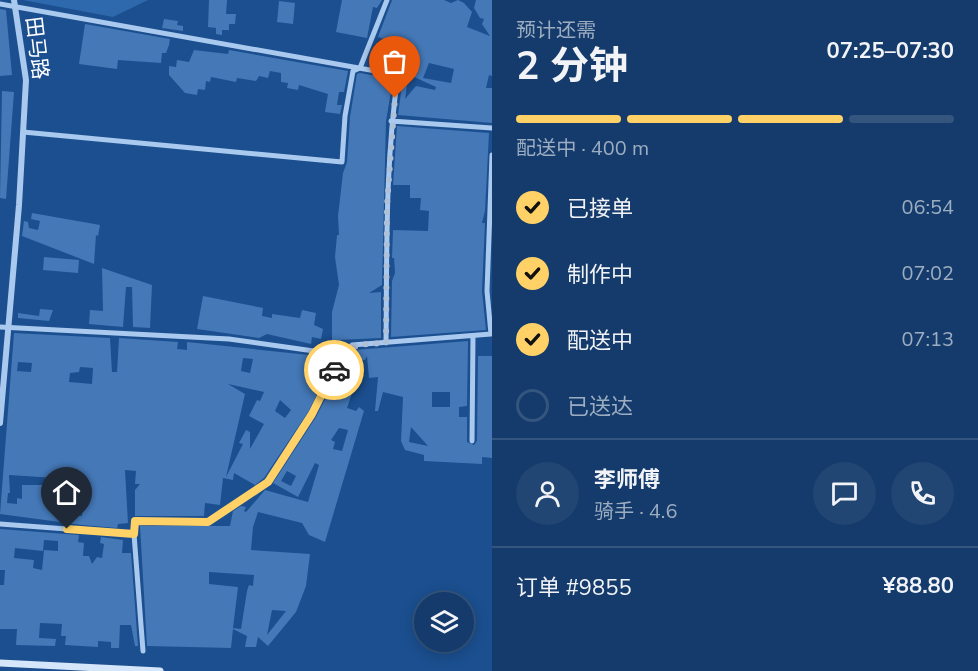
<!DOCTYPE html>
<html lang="zh">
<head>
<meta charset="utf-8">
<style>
  :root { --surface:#143b6b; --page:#214673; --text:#f1f3f6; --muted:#9dadc1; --line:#33557e; --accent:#ffd166 }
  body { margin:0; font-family:"Nunito Sans","Noto Sans SC",sans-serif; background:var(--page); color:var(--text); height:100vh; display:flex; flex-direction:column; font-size:22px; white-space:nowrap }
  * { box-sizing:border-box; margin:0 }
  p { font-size:20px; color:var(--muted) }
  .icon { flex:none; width:33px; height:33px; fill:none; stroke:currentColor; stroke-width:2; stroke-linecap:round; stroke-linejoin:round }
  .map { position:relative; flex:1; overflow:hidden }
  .drawer { display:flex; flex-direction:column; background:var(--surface); width:486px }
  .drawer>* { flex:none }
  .buttons { position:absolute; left:414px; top:592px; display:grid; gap:12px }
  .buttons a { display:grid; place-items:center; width:60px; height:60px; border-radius:50%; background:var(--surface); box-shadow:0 3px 15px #0003,0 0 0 2px var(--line); font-size:30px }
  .pin { position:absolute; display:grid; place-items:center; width:51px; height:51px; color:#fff; margin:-62px -26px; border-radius:50% 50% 50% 0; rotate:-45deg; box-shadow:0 0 6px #0007 }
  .pin .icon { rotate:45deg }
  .courier { position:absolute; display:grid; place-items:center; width:60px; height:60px; margin:-30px; border:4px solid #ffd166; border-radius:50%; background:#fff; color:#222; box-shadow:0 2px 8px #0007 }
  .headline em { font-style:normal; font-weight:700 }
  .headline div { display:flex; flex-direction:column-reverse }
  .headline { display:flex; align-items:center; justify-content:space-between; height:102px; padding:0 24px }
  h1 { font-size:39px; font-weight:700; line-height:45px }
  .bar { display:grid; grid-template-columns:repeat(4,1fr); gap:9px 6px; align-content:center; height:72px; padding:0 24px }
  .bar i { height:8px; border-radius:4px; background:var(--line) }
  .bar .current { background:var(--accent) }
  .bar p { grid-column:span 4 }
  .line { display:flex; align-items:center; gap:15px; padding:0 24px; border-top:2px solid var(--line) }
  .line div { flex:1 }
  .round { display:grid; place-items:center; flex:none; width:63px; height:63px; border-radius:32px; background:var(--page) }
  ol { padding:0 24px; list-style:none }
  li { display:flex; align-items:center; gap:18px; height:66px }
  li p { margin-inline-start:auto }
  li .icon { padding:6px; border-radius:50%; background:var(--accent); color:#111; stroke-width:4 }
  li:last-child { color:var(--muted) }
  li i { width:33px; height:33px; border:3px solid var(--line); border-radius:50% }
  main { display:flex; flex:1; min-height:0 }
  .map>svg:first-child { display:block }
  .green { fill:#2e69ad }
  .building { fill:#4478b7; fill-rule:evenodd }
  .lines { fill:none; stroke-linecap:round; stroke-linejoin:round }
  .minor { stroke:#a9c9ee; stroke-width:5 }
  .tertiary { stroke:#a9c9ee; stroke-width:6 }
  .secondary { stroke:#d6e6fa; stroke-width:7 }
  .done { stroke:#afc1d8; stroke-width:6; stroke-dasharray:0 10.8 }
  .route { stroke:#ffd166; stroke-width:8 }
  .labels { text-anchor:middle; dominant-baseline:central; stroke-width:4.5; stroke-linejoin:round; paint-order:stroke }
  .street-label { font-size:21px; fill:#fff; stroke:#1b4f8f }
</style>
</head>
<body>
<main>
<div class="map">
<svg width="492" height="671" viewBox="0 0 492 671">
  <rect width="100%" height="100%" fill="#1b4f8f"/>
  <path class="green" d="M23,0H148L113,17Z"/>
  <path class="building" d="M209,0H227L226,14H236L235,24H229V30H222V35L216,34V28L208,27Z
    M342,0H382L377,8L373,7L367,38L336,32Z
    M392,0H444L451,3L458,0L464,3L472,12L467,27L490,36L482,24L484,19L480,18L474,8L476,0H492V76L489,75L486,88H492V123L398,115L402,84L407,85L405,99L416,86L435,90L436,87L399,70L384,67L394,43L378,37ZM429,63L454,69L451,83L423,78Z
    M279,1L295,3L293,24L277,22Z
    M0,9L6,10L12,75L0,76Z
    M164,19L178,21L177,25L183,26V31L162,28Z
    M85,24L170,39L169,45L166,53H162L161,63L118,60L117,69L79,64Z
    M194,50L228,54L229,50L348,71L344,92H339L337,105H342L340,114L325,112L328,94L299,85L298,90L287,88L288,83L281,82V73L270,71L268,78L259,76L256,81L237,78L236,82L211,77L210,82L206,81L205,90L198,89L197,95L185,93L169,75V66L176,67L177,60L189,62Z
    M360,73L393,79L386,121L382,285L369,293L381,292V338L337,340L336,346L332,345V312L339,285L335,257L337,235H339L338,216L343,173L347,162L350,117L357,74Z
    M2,91L14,92L6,199L0,198Z
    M397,126L489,133L485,211L482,223H485L482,291L486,330L391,337L392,281L395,273L394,258H392L393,230L428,231L429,211L420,210L421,198H410V185H393Z
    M32,213L100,225L98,236L96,235L94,264L22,236L24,221L28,222L29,228L38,230L40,221L31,219Z
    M44,257L79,260L78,273L43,270Z
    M102,268L152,285L150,328L133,327L132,287H126L123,327L89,324L90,310L103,311Z
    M203,296L263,308L262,316L272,318V314L300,318L302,310L316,313L314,325L323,329L321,339L312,337L311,344L267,334L259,338L197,329Z
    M40,309L53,310L49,321L18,318V313L39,316Z
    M14,333L110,338L112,372H117L119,338L178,342L177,349L187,350V342L309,355L307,363L315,367L320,357L335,359L308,412L264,478L255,485L234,473L233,480L223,478L220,505L205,503L204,516H135V490L140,484H135L136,471L125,470L128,523L118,524L117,528L82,525L0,514ZM243,358L253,359L250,373L241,371ZM18,362L32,363L31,372L17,371ZM80,367L93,368L92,384L69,382L70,373L79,372ZM228,384L264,392L260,401L257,400L249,416L264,424L250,449V432L246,430L239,443L243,444L226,477L245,394ZM280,400L291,410L285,418L275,411ZM9,475L55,478V485H22V499L17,498V504L7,503L8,493H10ZM83,501L82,516L69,514L70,505H77Z
    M468,341L467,406L459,407V417H467V442L474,445L477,441L478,356H492V458L482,457V464L424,461V455L405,450L401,441L403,397L383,392L378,411H375L378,377L369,378L367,356L365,360L352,361V352L354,350ZM432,392H450V407H432ZM411,427L428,446L409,442Z
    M345,361L352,364V362L360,368V375L358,387L353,390L347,408L356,411L359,407L364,411L325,542L309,535L302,523L258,512L253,527L251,550L310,554L306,586L296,612L268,646L258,637L256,647H245L247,636L233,629L231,648L147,646L140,526H230L233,511L241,506L246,507L244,511L246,512L265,490L308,502L319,465L315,463L298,497L273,483L316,417ZM339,428L348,430L342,451L333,449L335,442L331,440ZM287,471L296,476L291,486L281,481ZM209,572L254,575L253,586L249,585L247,591L241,629L233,628L238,587L209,584ZM272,610L286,611L267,635Z
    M0,529L79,535L78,542L84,543L83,556H89L92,564L97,557L102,558L104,544L100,543L101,537L123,540L122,553H131L138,646H135L131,625H120L119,648H111V642L98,641V647L65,645L66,636H61L62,624L40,623L39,638L56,639L55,646L16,645L17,629H0V585H4L5,570H0ZM44,540L58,541V551L44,550L42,570L33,568L34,560L14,558L15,548L43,551Z"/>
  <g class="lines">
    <path class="minor" d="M0,4L398,75C385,163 387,253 386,343
      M391,121L492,128
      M23,132L342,162L345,116L353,71L360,68L387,0
      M0,327L229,339L342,355
      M472,441L473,336
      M0,524L134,534L143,651
      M134,534L135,521L208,522L268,482L312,414L342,355L352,345L491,334L487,291L492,155"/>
    <path class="tertiary" d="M0,423L19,205L26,80L14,0"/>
    <path class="secondary" d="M0,663L160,671"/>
  </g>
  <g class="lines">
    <path class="done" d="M334,370C349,342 356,345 386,343L387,205L395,98"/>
    <path class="route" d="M67,529L134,534L135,521L208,522L268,482L312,414L334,370"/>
  </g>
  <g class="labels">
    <g class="street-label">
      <text transform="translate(37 48) rotate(83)">田马路</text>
    </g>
  </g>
</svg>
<div class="buttons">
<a><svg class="icon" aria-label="layers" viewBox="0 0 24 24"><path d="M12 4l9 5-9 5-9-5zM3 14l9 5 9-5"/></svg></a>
</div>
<div class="pin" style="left:395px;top:98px;background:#ea580c"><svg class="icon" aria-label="bag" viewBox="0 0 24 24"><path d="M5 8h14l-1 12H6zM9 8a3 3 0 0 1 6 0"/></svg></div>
<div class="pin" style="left:67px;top:529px;background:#1f2937"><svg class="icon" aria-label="home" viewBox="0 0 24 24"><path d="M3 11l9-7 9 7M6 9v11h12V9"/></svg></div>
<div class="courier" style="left:334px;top:370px"><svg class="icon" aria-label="car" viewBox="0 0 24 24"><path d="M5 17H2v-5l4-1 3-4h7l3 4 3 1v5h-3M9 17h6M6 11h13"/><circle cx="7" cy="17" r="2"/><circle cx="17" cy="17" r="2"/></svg></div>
</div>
<section class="drawer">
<div class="headline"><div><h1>2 分钟</h1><p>预计还需</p></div><em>07:25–07:30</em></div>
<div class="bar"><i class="current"></i><i class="current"></i><i class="current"></i><i></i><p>配送中 · 400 m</p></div>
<ol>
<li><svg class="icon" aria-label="check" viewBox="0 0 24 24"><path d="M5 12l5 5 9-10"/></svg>已接单<p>06:54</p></li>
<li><svg class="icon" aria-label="check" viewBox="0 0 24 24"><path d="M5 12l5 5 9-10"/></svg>制作中<p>07:02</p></li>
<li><svg class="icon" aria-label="check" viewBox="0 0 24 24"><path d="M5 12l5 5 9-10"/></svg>配送中<p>07:13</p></li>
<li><i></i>已送达</li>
</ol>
<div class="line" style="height:108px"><a class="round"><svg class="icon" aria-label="person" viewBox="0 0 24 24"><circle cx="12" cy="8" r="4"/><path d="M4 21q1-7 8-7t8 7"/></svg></a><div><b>李师傅</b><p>骑手 · 4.6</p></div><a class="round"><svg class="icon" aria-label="chat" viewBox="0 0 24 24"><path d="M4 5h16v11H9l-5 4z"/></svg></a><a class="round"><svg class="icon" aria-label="phone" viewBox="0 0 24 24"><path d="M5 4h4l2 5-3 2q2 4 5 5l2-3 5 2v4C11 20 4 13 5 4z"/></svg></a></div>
<div class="line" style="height:78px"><div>订单 #9855</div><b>¥88.80</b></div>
</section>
</main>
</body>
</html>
